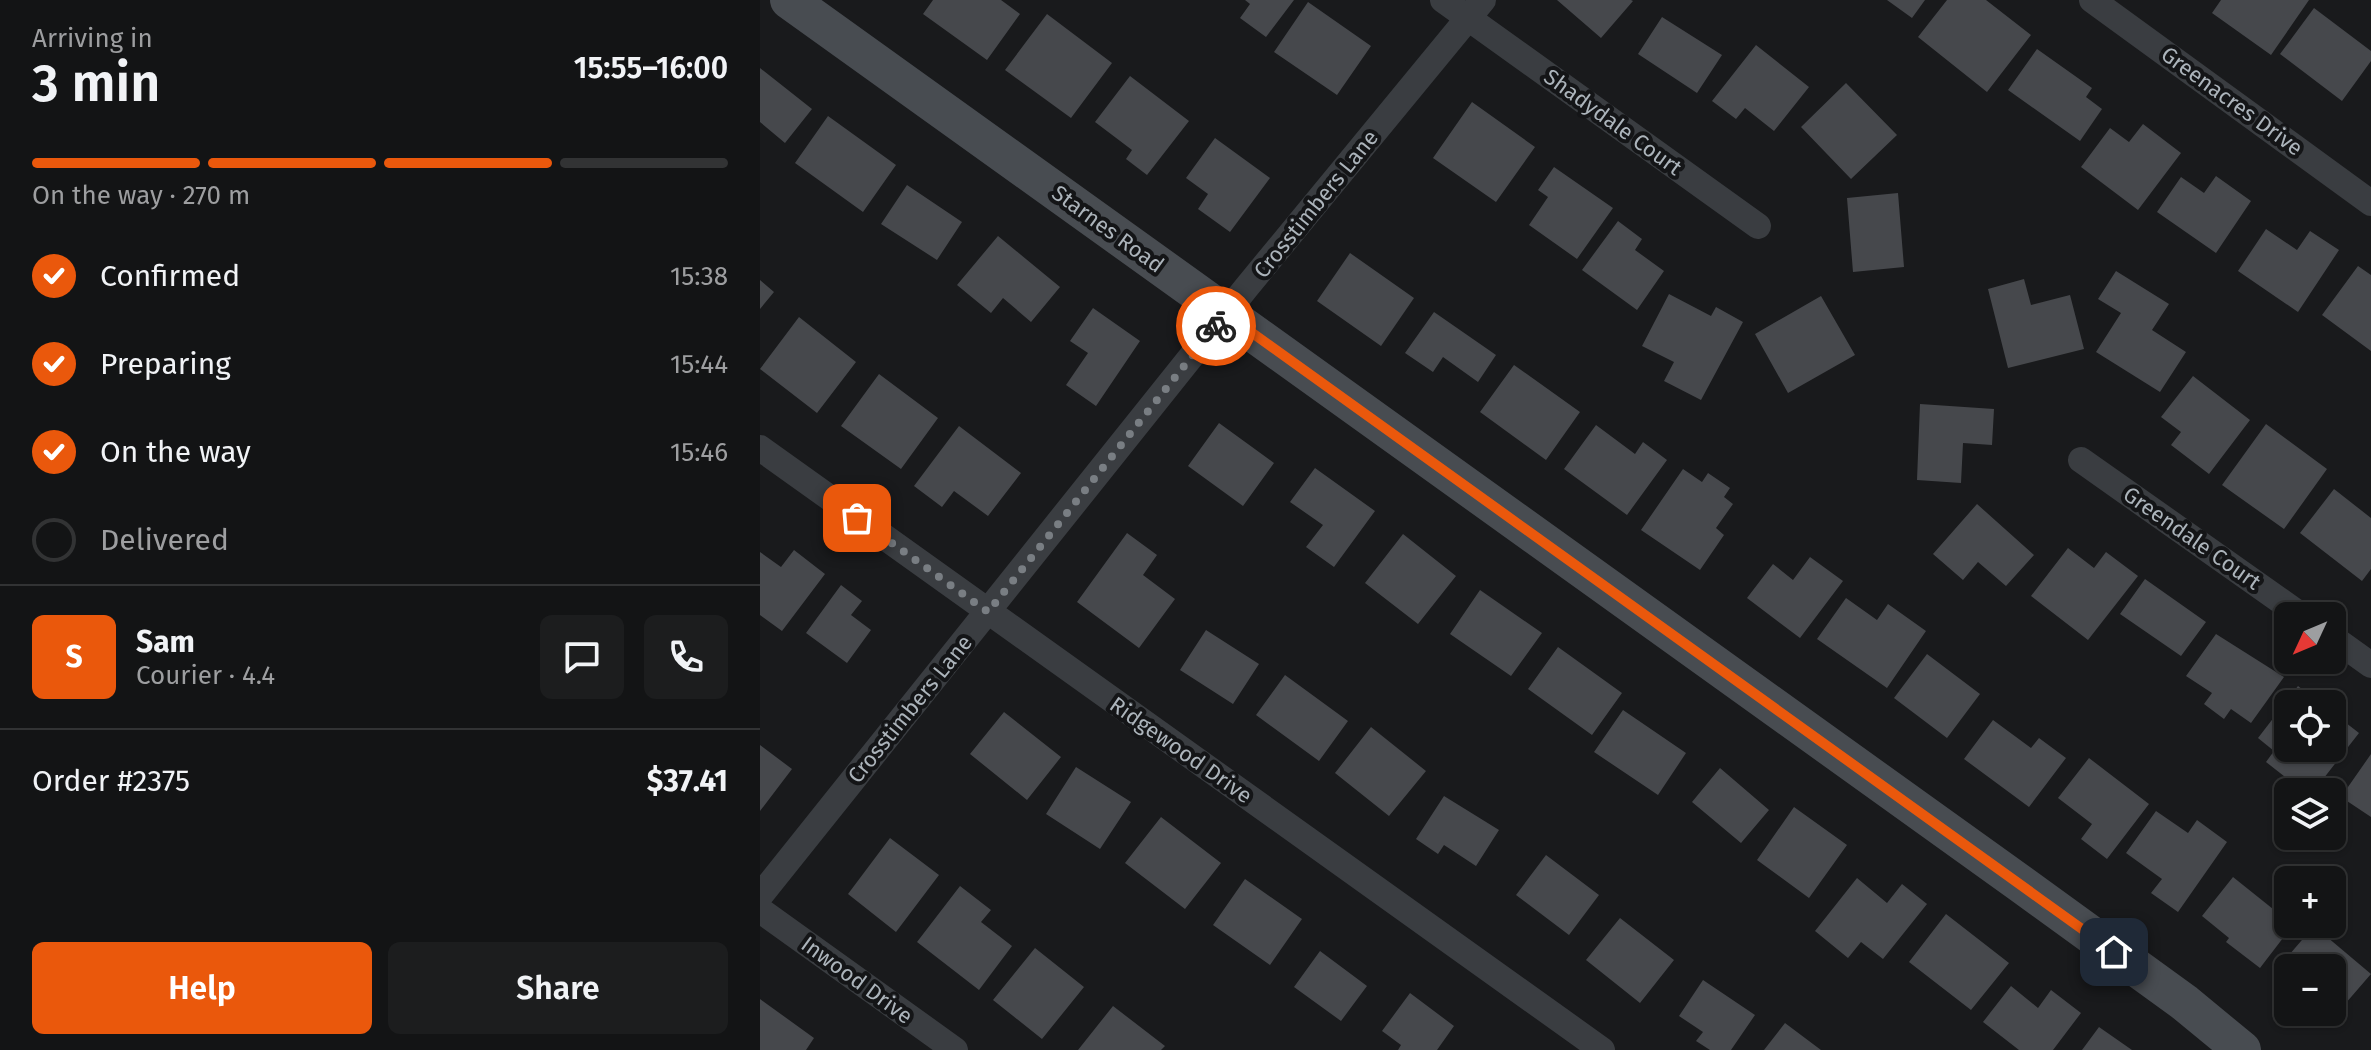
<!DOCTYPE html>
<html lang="en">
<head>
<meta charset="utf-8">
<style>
  :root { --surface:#131415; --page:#1c1d1e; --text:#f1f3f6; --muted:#9d9ea0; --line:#323334; --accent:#ea580c }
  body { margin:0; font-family:"Fira Sans",sans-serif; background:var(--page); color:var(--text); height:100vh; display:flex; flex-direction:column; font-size:30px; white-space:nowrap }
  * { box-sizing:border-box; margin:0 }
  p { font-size:26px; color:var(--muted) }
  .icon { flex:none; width:44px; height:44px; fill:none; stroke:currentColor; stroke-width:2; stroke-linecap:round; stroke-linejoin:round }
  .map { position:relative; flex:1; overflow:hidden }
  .panel { display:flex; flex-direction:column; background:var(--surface); width:760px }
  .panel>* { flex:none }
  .needle { width:52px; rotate:226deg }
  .buttons { position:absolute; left:1514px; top:602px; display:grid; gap:16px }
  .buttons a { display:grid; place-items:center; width:72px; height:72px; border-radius:12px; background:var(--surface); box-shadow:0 2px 6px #0004,0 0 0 2px var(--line); font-size:40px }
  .pin { position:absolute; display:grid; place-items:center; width:68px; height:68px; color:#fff; margin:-34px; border-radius:16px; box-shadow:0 4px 12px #0006 }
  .courier { position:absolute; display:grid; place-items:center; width:80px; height:80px; margin:-40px; border:6px solid #ea580c; border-radius:50%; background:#fff; color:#222; box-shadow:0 2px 10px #0007 }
  .overview em { font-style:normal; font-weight:600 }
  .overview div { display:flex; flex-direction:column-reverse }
  .overview { display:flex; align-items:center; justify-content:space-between; height:136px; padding:0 32px }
  h1 { font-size:52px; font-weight:600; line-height:60px }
  .bar { display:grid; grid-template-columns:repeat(4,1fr); gap:12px 8px; align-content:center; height:96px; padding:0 32px }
  .bar i { height:10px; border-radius:6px; background:var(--line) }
  .bar .current { background:var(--accent) }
  .bar p { grid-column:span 4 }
  .line { display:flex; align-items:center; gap:20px; padding:0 32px; border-top:2px solid var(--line) }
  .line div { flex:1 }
  .round { display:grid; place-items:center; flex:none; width:84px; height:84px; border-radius:12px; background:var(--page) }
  ol { padding:0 32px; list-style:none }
  li { display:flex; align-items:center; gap:24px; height:88px }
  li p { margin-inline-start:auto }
  li .icon { padding:8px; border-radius:50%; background:var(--accent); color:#fff; stroke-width:4 }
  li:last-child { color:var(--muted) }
  li i { width:44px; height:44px; border:4px solid var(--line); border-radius:50% }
  .action { display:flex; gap:16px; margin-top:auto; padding:16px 32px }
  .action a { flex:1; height:92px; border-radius:12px; background:var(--accent); color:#fff; font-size:32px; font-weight:600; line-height:92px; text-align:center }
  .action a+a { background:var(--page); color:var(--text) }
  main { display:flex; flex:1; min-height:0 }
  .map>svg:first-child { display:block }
  .building { fill:#46484c }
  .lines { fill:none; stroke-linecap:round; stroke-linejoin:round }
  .minor { stroke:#3a3d41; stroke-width:26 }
  .secondary { stroke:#484c51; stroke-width:38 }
  .done { stroke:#797e83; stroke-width:8; stroke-dasharray:0 14.4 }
  .route { stroke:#ea580c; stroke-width:10 }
  .labels { text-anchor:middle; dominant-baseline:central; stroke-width:8; stroke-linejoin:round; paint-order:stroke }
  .street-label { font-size:22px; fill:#acb4bb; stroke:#141517 }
</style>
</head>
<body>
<main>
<section class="panel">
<div class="overview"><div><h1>3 min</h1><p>Arriving in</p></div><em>15:55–16:00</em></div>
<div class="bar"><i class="current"></i><i class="current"></i><i class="current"></i><i></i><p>On the way · 270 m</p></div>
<ol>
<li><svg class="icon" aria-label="check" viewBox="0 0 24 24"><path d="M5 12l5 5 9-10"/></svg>Confirmed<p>15:38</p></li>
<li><svg class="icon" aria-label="check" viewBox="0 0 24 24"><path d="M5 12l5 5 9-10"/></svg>Preparing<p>15:44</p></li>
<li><svg class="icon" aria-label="check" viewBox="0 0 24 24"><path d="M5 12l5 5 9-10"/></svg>On the way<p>15:46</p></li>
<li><i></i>Delivered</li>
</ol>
<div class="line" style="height:144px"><b class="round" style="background:var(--accent);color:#fff">S</b><div><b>Sam</b><p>Courier · 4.4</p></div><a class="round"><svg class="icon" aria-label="chat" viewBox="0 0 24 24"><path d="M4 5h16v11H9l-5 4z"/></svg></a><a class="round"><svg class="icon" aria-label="phone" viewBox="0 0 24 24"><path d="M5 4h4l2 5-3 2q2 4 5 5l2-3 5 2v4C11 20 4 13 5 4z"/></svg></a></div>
<div class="line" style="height:104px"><div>Order #2375</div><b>$37.41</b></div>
<div class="action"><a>Help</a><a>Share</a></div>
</section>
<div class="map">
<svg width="1611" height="1050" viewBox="0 0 1611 1050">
  <rect width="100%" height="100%" fill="#191a1c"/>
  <path class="building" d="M173,0H241L260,14L227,60L163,14Z
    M485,0H534L506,37L480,18L490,4Z
    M797,0H871L873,1L841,38Z
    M1127,0H1165L1152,18Z
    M1187,0H1226L1271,35L1227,92L1158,37Z
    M1461,0H1549L1511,55L1452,13Z
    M548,2L611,46L577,95L514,52Z
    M1554,8L1611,51V61L1582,101L1520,54Z
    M287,14L352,63L311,118L245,70Z
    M902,17L962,55L937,93L878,54Z
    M996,45L1049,87L1014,131L985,108L976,119L952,101Z
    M1277,49L1332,88L1326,97L1342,109L1320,141L1248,90Z
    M0,68L52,109L25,143L0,122Z
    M370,76L429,121L387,175L366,159L372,150L335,122Z
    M1086,83L1137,135L1091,179L1041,127Z
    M712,102L775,147L736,202L673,158Z
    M68,116L136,165L103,212L35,163Z
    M1383,124L1421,153L1378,210L1321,167L1350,128L1369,142Z
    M455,138L510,178L470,232L438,209L448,194L426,178Z
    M794,167L853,208L817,259L769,225L788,197L778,190Z
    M1456,176L1491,201L1456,253L1397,212L1421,177L1444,193Z
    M147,185L202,222L177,260L121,224Z
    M1138,193L1144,267L1093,272L1087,198Z
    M858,221L882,239L875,250L904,271L877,310L822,270Z
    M1506,229L1537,250L1550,231L1579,250L1538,312L1478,271Z
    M238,236L300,287L271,322L243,298L231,313L197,285Z
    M590,253L654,298L621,346L557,301Z
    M1598,266L1611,275V351L1562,315Z
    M1356,271L1409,304L1392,330L1426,352L1400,392L1336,352L1361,313L1338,299Z
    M1264,279L1271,305L1310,295L1324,349L1248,368L1228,289Z
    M0,280L14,292L0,309Z
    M909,294L951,316L956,307L983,322L941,400L904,381L914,362L882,346Z
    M1061,296L1095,355L1028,393L995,334Z
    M333,308L380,341L336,406L306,385L328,353L310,341Z
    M674,312L736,355L718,382L683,357L673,372L645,353Z
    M39,317L96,362L57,413L0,369Z
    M754,365L820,412L786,460L720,412Z
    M119,374L178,418L141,469L81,426Z
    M1433,376L1490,420L1449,474L1411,445L1421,432L1401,417Z
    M1160,404L1234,409L1232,445L1203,443L1201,483L1157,480Z
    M459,423L514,463L483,506L428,466Z
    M1506,424L1567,469L1524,529L1462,485Z
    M836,425L875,454L883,442L907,460L867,515L804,469Z
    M199,426L261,473L228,516L194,491L182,507L154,486Z
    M555,468L615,511L574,567L546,547L563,525L530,502Z
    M923,469L942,482L948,473L970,488L964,497L973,504L956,528L964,535L940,570L881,530Z
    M1574,489L1611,518V569L1602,581L1540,533Z
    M1217,504L1274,555L1246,586L1218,562L1203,580L1173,554Z
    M367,533L397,555L383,575L415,599L379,648L317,602Z
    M643,534L696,576L658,624L605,583Z
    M1308,548L1334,568L1346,552L1378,576L1328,640L1271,596Z
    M34,550L65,574L22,631L0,615V552L21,567Z
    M1050,557L1083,581L1040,638L987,598L1013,564L1033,580Z
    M1385,579L1446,622L1421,656L1360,614Z
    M81,585L102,601L91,615L111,630L87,663L46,633Z
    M720,590L782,633L751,676L690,634Z
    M1086,598L1117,620L1128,604L1166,631L1127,688L1057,639Z
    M446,630L499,664L473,704L420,670Z
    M1456,634L1524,677L1491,723L1471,709L1464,719L1444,704L1452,693L1426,676Z
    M798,647L862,693L832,735L768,689Z
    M1167,654L1220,694L1187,738L1134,698Z
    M525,675L588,721L559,761L496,715Z
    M1538,686L1561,704H1528V748H1572V712L1599,733L1553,792H1544L1506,762L1514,751L1498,738Z
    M863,710L926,753L898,795L834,752Z
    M244,712L301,757L267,800L210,754Z
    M1233,720L1271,748L1279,738L1306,758L1269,807L1204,759Z
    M611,727L666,771L629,816L575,773Z
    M0,745L32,769L0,811Z
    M1611,754V817L1581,797Z
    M1329,758L1389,804L1347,859L1321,839L1332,824L1298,798Z
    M316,767L371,802L340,849L286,814Z
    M960,768L1009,810L981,843L932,802Z
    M684,796L739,830L716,866L684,845L678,854L656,839Z
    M1034,807L1087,845L1049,898L997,860Z
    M1396,811L1428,833L1437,820L1467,842L1418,912L1391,893L1402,879L1366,853Z
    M401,817L461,863L425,909L365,863Z
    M130,838L179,875L136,932L88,894Z
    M786,855L839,895L809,935L756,895Z
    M1473,877L1528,921V924L1533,925L1500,968L1466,942L1469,938L1442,916Z
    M1097,878L1127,903L1142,884L1167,904L1123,959L1101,942L1088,958L1055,931Z
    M485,879L542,919L510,965L453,925Z
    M200,886L231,910L221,922L252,946L219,990L157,942Z
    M1186,914L1249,963L1211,1010L1149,962Z
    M860,918L914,960L880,1003L826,960Z
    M1554,926L1611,974L1566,1026L1550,1012H1572V968H1530L1523,962Z
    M275,948L324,987L282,1039L233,1000Z
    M560,951L607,986L581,1021L534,987Z
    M943,980L995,1015L971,1050H950L936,1041L943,1032L919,1016Z
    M1251,986L1278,1008L1291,990L1321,1013L1293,1050H1259L1223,1022Z
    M650,993L694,1026L677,1050H638L641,1045L622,1031Z
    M0,999L54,1038L46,1050H0Z
    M353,1006L405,1046L401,1050H318Z
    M1025,1023L1061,1050H1004Z
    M1339,1027L1372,1050H1322Z"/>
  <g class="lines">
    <path class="minor" d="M683,0L998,226
      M1332,0L1611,203
      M0,448L842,1050
      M1321,460L1542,616
      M1572,637L1611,665
      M0,896L486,288L723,0
      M0,910L195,1050"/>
    <path class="secondary" d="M29,0L1261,884L1425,1003L1482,1050"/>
  </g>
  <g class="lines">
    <path class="done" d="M97,518L228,612L456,326"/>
    <path class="route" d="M456,326L466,314L1354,952"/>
  </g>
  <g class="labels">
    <g class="street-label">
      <text transform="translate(1472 101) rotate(36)">Greenacres Drive</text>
      <text transform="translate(853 122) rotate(36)">Shadydale Court</text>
      <text transform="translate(556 204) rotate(-51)">Crosstimbers Lane</text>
      <text transform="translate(348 229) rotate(36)">Starnes Road</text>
      <text transform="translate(1432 538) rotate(35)">Greendale Court</text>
      <text transform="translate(150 709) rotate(-51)">Crosstimbers Lane</text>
      <text transform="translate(421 750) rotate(35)">Ridgewood Drive</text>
      <text transform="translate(97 980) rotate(36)">Inwood Drive</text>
    </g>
  </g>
</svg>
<div class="buttons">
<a><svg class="needle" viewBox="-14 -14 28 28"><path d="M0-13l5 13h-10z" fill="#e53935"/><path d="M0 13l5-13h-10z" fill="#9d9ea0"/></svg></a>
<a><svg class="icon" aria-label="locate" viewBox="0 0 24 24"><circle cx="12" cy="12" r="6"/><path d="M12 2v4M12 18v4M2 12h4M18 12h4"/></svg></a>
<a><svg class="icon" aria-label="layers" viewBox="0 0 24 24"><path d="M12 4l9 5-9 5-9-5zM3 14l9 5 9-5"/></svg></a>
<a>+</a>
<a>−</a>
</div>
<div class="pin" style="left:97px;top:518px;background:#ea580c"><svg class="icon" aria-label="bag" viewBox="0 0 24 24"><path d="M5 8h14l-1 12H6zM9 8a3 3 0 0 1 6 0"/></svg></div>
<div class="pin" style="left:1354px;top:952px;background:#1f2937"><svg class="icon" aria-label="home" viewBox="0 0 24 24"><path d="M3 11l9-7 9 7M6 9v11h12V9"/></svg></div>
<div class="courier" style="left:456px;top:326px"><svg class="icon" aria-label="bike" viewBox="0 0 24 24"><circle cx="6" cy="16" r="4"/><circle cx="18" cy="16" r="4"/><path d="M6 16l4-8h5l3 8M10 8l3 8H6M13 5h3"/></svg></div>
</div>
</main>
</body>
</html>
